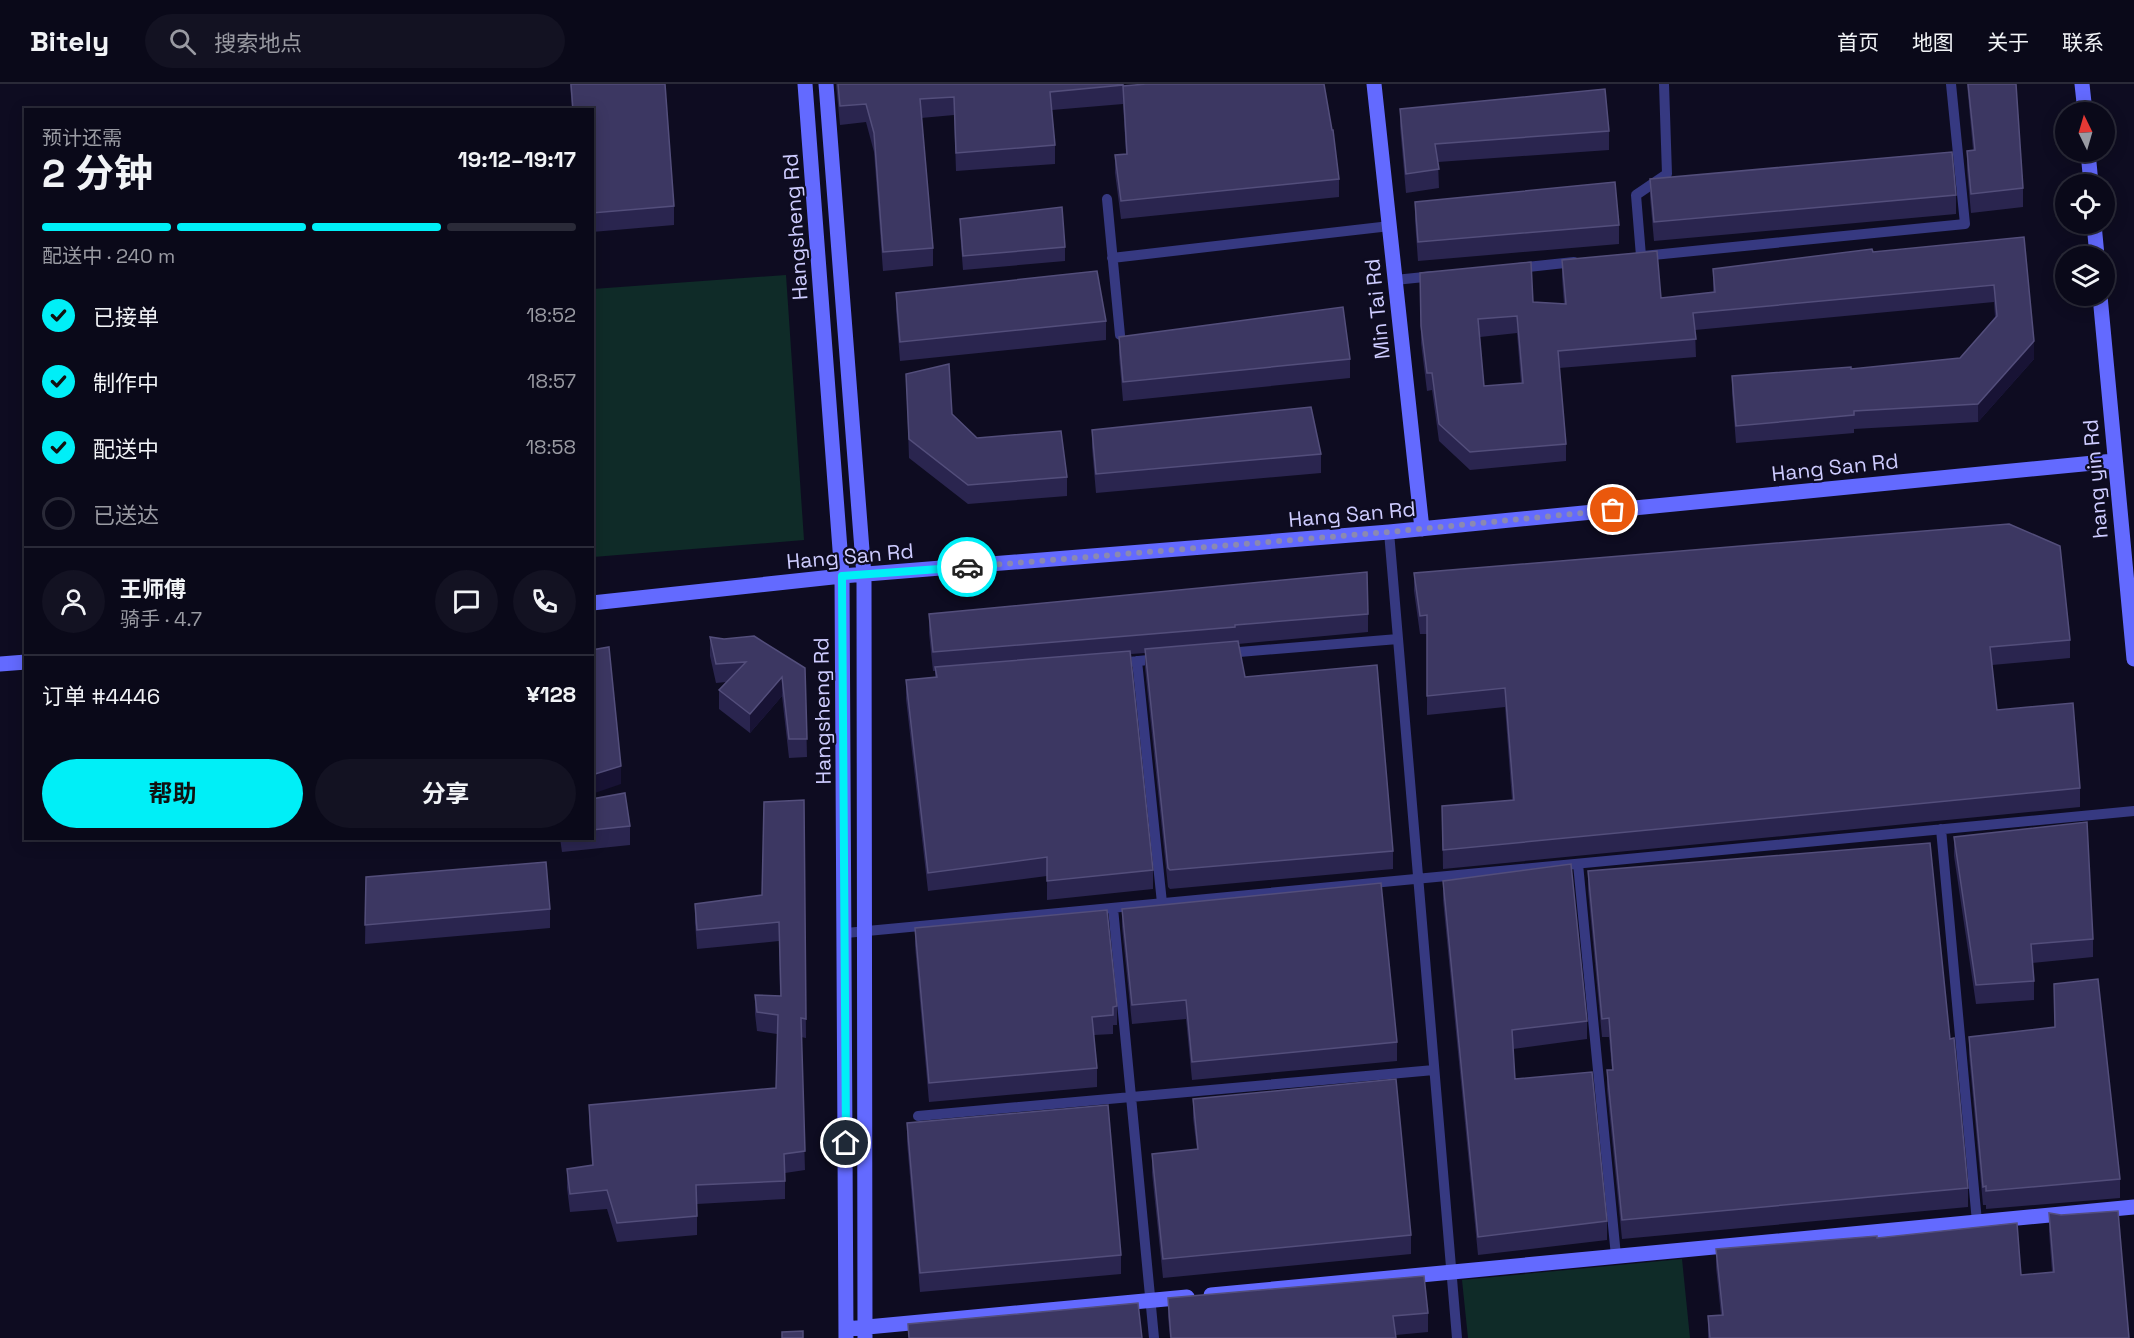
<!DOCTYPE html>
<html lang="zh">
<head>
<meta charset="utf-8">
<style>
  :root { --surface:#0a0919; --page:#131222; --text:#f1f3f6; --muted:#999aa2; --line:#2a2a38; --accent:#00eff7 }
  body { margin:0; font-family:"Space Grotesk","Noto Sans SC",sans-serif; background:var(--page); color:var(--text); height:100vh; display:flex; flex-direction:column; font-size:22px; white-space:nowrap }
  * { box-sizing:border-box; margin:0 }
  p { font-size:20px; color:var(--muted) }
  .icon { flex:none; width:33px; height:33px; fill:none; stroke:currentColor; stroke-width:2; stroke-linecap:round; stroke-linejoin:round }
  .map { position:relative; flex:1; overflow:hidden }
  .panel { position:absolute; left:24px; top:24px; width:570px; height:732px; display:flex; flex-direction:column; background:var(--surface); border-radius:0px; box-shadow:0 3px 15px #0003,0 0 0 2px var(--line) }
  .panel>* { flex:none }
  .needle { width:39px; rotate:355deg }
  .buttons { position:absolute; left:2055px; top:18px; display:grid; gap:12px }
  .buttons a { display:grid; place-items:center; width:60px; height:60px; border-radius:50%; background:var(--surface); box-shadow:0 3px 15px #0003,0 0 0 2px var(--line); font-size:30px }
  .pin { position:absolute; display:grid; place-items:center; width:51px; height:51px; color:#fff; margin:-26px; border:3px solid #fff; border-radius:50%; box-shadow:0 2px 6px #0007 }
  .courier { position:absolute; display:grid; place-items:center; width:60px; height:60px; margin:-30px; border:4px solid #00eff7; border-radius:50%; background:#fff; color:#222; box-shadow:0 2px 8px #0007 }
  .headline em { font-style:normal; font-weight:700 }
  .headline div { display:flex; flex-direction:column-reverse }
  .headline { display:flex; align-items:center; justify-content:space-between; height:102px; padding:0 18px }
  h1 { font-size:39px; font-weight:700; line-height:45px }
  .bar { display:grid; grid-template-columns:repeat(4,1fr); gap:9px 6px; align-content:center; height:72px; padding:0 18px }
  .bar i { height:8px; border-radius:4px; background:var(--line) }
  .bar .selected { background:var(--accent) }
  .bar p { grid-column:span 4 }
  .line { display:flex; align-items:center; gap:15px; padding:0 18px; border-top:2px solid var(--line) }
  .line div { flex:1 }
  .round { display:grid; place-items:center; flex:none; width:63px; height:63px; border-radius:32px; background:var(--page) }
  ol { padding:0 18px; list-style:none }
  li { display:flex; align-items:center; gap:18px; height:66px }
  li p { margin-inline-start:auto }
  li .icon { padding:6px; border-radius:50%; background:var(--accent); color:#111; stroke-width:4 }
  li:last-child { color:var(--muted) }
  li i { width:33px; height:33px; border:3px solid var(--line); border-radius:50% }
  .primary-button { display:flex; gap:12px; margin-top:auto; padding:12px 18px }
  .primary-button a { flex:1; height:69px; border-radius:36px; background:var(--accent); color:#111; font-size:24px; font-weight:700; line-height:69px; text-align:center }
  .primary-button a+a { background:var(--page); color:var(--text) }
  header { display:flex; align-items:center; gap:36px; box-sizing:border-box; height:84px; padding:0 30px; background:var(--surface); border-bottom:2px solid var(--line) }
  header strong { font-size:28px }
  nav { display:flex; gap:33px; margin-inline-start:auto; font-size:21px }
  .search { width:420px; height:54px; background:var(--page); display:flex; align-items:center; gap:15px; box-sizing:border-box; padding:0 21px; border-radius:33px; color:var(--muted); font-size:22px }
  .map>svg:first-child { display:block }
  .green { fill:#0f2b28 }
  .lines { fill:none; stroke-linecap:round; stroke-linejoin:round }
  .lane { stroke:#363981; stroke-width:10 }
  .secondary { stroke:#636aff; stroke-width:15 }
  .wall { fill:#2a254f; fill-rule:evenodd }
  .shaded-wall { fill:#181335 }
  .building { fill:#3c3762; stroke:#534e7b; stroke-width:1.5; fill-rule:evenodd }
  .done { stroke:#8b89b1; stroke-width:6; stroke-dasharray:0 10.8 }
  .route { stroke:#00eff7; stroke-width:8 }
  .labels { text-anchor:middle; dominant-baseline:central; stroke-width:4.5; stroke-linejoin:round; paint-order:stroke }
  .street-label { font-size:21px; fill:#ceccff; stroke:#0e0c21 }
</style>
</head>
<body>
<header>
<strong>Bitely</strong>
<div class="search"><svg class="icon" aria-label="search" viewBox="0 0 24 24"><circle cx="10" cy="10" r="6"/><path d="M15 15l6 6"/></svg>搜索地点</div>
<nav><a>首页</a><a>地图</a><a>关于</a><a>联系</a></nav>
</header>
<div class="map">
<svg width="2134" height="1254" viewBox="0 0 2134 1254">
  <rect width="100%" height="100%" fill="#0e0c21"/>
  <path class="green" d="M786,191L804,456L593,473V205Z
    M1682,1175L1690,1254H1468L1462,1196Z"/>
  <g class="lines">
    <path class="lane" d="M1107,115L1120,251
      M1641,172L1636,111L1667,90L1664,0
      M1643,172L1965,140L1951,0
      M1112,174L1390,142
      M1518,184L1574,178
      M1395,196L1434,192
      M1389,448L1457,1254
      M1227,569L1398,555
      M1137,577L1162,819
      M1119,579L1158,575
      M1941,745L1977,1138
      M1578,780L1616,1172
      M1113,824L1154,1254
      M846,849L2134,727
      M918,1032L1434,986"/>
    <path class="secondary" d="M805,0L842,492L846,1254
      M826,0L864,492L865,1254
      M1374,0L1422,445
      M2082,0L2085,28
      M2088,68L2091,100
      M2094,140L2097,172
      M2100,212L2134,575
      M592,519L842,492L1389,448L2114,377
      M0,580L26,578
      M1211,1211L2134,1123
      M846,1245L1187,1213"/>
  </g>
  <path class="wall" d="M570,0H665L674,122V141L592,148V26H572Z
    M836,0H1123V2L1339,95V113L1121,135L1115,89V71L1126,70L1123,20L1052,26L1055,61V80L956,87L954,31L921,34L933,164V182L883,187L874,68L866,38L840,41Z
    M1967,0H2016L2023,104V123L1971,129L1967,86V67L1973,66Z
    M1400,25L1609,47V66L1438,78L1439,104L1406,109L1400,43Z
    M1650,95L1956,111V130L1654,157L1650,113Z
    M1415,118L1619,141V160L1418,177L1415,137Z
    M960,135L1065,163V177L963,186L960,149Z
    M2024,153L2034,275L1978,338L1854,345V349L1736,359L1732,310V292L1851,285L1960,274L1995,233L1994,218L1695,246L1696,273L1559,284L1566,360V377L1470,386L1439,357L1432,306L1427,307L1421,259L1420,189L1533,218L1564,220L1562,194V176L1661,214L1713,209V185ZM1517,249L1521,299L1484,302L1480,253Z
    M896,209L1106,237V256L900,277L896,227Z
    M1119,253L1350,275V294L1123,317L1119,272Z
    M906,290L952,330L977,354L1067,393V412L968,420L909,374Z
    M1092,346L1321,370V389L1096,409L1092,364Z
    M1414,489L2070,556V574L1992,581L1997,626L2080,704V723L1443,785L1442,722L1512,716L1505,623L1427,631V550H1420L1414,507Z
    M929,530H1368V548L1238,560L1245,593L1393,767V785L1170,805L1168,803L1145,584V569L1131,570L1153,786V805L1047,816V792L928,807L906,615V596L935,593V587H933L929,549Z
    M710,553L805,584L807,673L789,674L782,612L750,649L719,625V606L726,598L716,599L710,572Z
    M592,715L630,742V761L562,768L560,754H592Z
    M804,716L806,954L801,953L805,1086L785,1089V1115L697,1120V1151L617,1158L607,1125L570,1128L567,1104V1085L592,1081L589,1040V1021L776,1004L777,950L757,947L755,930V911L780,912L779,857L697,865L695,839V820L762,811Z
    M1954,753L2093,855V873L2032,879L2034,897V916L1976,920L1954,772Z
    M1588,787L1950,955L1968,1104V1123L1622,1155L1607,1005V986H1612L1609,953H1602L1588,806Z
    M366,793L550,825V844L365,860Z
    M1443,797L1587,937V955L1513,965L1515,995L1607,1137V1156L1478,1171L1443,816Z
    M1122,825L1397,958V977L1192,996L1186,935L1132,940L1122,843Z
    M915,844L1117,922V941H1113V950L1094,951L1097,984V1003L929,1018L915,862Z
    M1969,953L2120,1095V1114L1986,1125V1121H1983L1969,971Z
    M1193,1015L1411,1151V1170L1163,1194L1152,1089V1070L1197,1066L1193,1034Z
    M907,1039L1121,1171V1190L920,1208L907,1058Z
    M2049,1129L2129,1254H1708V1232L1721,1231L1716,1183V1165L1877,1154L2021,1191L2052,1188L2049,1148Z
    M1168,1214L1428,1229V1248L1396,1251V1254H1170L1168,1233Z"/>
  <path class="shaded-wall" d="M2034,257V275L1978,338V320Z
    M782,593V612L750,649V630Z
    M621,682V700L592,710V691Z"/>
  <path class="building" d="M571,0H665L674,122L592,129V26H573Z
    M838,0H1123V1L1050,8L1055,61L956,69L954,13L920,15L933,164L883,168L874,49L866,20L840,22Z
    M1146,0H1324L1332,46H1333L1339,95L1121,117L1115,71L1127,70L1123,2Z
    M1968,0H2016L2023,104L1971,110L1967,67L1975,66Z
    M1605,5L1609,47L1435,60L1439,85L1406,90L1400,25Z
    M1952,68L1956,111L1654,138L1650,95Z
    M1615,98L1619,141L1418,158L1415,118Z
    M1062,123L1065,163L963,172L960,135Z
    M2024,153L2034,257L1978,320L1854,327V331L1736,342L1732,292L1851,283V285L1960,274L1997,232L1994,201L1693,229L1696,255L1558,267L1566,360L1470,368L1439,340L1432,289H1427L1421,242L1420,189L1531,178L1533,218L1566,220L1562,176L1657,167L1661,214L1715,208L1713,185L1872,165L1873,168ZM1517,232L1523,299L1484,302L1478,235Z
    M1097,187L1106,237L900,258L896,209Z
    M1343,223L1350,275L1123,298L1119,253Z
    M949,280L952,330L977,354L1061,347L1067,393L968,401L909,355L906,290Z
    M1311,323L1321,370L1096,390L1092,346Z
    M2009,440L2060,462L2070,556L1990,563L1997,626L2073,619L2080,704L1443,766L1442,722L1514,716L1505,604L1427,612V531L1420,532L1414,489Z
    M1367,488L1368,530L1235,541V543L933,568L929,530Z
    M754,552L805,584L807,655H789L782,593L750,630L719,606L746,578L716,580L710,553L724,555Z
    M1238,557L1245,593L1377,581L1393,767L1170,786L1168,784L1145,565Z
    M609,563L621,682L592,691V566Z
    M1130,567L1153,786L1047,797V773L928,789L906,596L937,593L935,583Z
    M625,709L630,742L592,746V715Z
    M804,716L806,935L801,934L805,1067L784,1070L785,1097L696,1101L697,1132L617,1139L607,1106L570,1110L567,1085L593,1081L589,1021L776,1004L778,931L757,928L755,911L781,912L779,838L697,846L695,820L762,811L764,718Z
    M2087,738L2093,855L2031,860L2034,897L1976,901L1954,753Z
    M1930,759L1950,955L1954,954L1968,1104L1622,1136L1607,986H1613L1609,934L1602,935L1588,787Z
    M546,778L550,825L365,841L366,793Z
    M1571,780L1587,937L1512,946L1515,995L1592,988L1607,1137L1478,1153L1443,797Z
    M1381,799L1397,958L1192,978L1186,916L1132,921L1122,825Z
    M1107,826L1117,922L1113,923V931L1092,933L1097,984L929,999L915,844Z
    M2098,895L2120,1095L1986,1107V1102L1983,1103L1969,953L2055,943L2054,900Z
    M1396,995L1411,1151L1163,1175L1152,1070L1198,1065L1193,1015Z
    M1108,1021L1121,1171L920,1189L907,1039Z
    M2118,1127L2129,1254H1710L1708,1232L1723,1231L1716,1165L1877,1152V1154L2017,1139L2021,1191L2054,1188L2049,1129L2061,1131Z
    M1424,1192L1428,1229L1393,1232L1396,1254H1171L1168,1214Z
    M1138,1219L1142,1254H909L908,1240Z
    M803,1247V1254H782V1248Z"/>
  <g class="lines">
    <path class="done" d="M967,483L1389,448L1613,426"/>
    <path class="route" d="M846,1059L842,492L967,483"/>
  </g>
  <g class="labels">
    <g class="street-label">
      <text transform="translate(795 143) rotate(-94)">Hangsheng Rd</text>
      <text transform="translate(1377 225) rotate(-96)">Min Tai Rd</text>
      <text transform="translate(1835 383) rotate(-6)">Hang San Rd</text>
      <text transform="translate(2095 395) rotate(-95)">hang yin Rd</text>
      <text transform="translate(1352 430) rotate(-5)">Hang San Rd</text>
      <text transform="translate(850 472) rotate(-5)">Hang San Rd</text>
      <text transform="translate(822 627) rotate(-91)">Hangsheng Rd</text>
    </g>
  </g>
</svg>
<div class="buttons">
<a><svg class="needle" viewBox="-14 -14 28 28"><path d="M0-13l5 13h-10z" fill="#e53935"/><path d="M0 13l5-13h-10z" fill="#999aa2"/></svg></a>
<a><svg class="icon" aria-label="locate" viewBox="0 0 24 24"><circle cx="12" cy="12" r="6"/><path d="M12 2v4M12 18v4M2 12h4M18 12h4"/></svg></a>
<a><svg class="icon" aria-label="layers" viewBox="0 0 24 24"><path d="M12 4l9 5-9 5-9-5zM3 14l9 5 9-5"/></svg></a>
</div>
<div class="pin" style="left:1613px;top:426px;background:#ea580c"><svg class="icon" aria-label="bag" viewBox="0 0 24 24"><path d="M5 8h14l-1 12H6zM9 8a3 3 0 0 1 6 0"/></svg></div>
<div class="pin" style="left:846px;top:1059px;background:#1f2937"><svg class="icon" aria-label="home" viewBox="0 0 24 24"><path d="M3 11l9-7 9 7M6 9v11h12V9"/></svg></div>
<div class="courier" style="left:967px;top:483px"><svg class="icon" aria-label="car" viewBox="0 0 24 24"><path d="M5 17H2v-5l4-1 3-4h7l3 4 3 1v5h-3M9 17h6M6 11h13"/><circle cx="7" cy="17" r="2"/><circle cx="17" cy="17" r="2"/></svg></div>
<section class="panel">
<div class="headline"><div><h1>2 分钟</h1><p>预计还需</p></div><em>19:12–19:17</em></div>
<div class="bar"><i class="selected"></i><i class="selected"></i><i class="selected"></i><i></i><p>配送中 · 240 m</p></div>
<ol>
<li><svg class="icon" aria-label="check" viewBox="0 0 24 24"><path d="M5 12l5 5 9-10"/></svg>已接单<p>18:52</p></li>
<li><svg class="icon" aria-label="check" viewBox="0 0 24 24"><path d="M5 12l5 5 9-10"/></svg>制作中<p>18:57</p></li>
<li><svg class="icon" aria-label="check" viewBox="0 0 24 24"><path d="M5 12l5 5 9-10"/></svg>配送中<p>18:58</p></li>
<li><i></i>已送达</li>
</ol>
<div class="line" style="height:108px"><a class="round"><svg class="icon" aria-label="person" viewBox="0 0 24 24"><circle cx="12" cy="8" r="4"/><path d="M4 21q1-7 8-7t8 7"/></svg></a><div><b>王师傅</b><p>骑手 · 4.7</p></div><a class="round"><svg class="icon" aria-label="chat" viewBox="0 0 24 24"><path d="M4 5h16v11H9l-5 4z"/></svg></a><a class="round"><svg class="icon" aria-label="phone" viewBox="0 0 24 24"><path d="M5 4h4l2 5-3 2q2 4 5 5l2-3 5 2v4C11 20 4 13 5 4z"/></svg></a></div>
<div class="line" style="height:78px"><div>订单 #4446</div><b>¥128</b></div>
<div class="primary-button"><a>帮助</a><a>分享</a></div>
</section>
</div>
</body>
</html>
